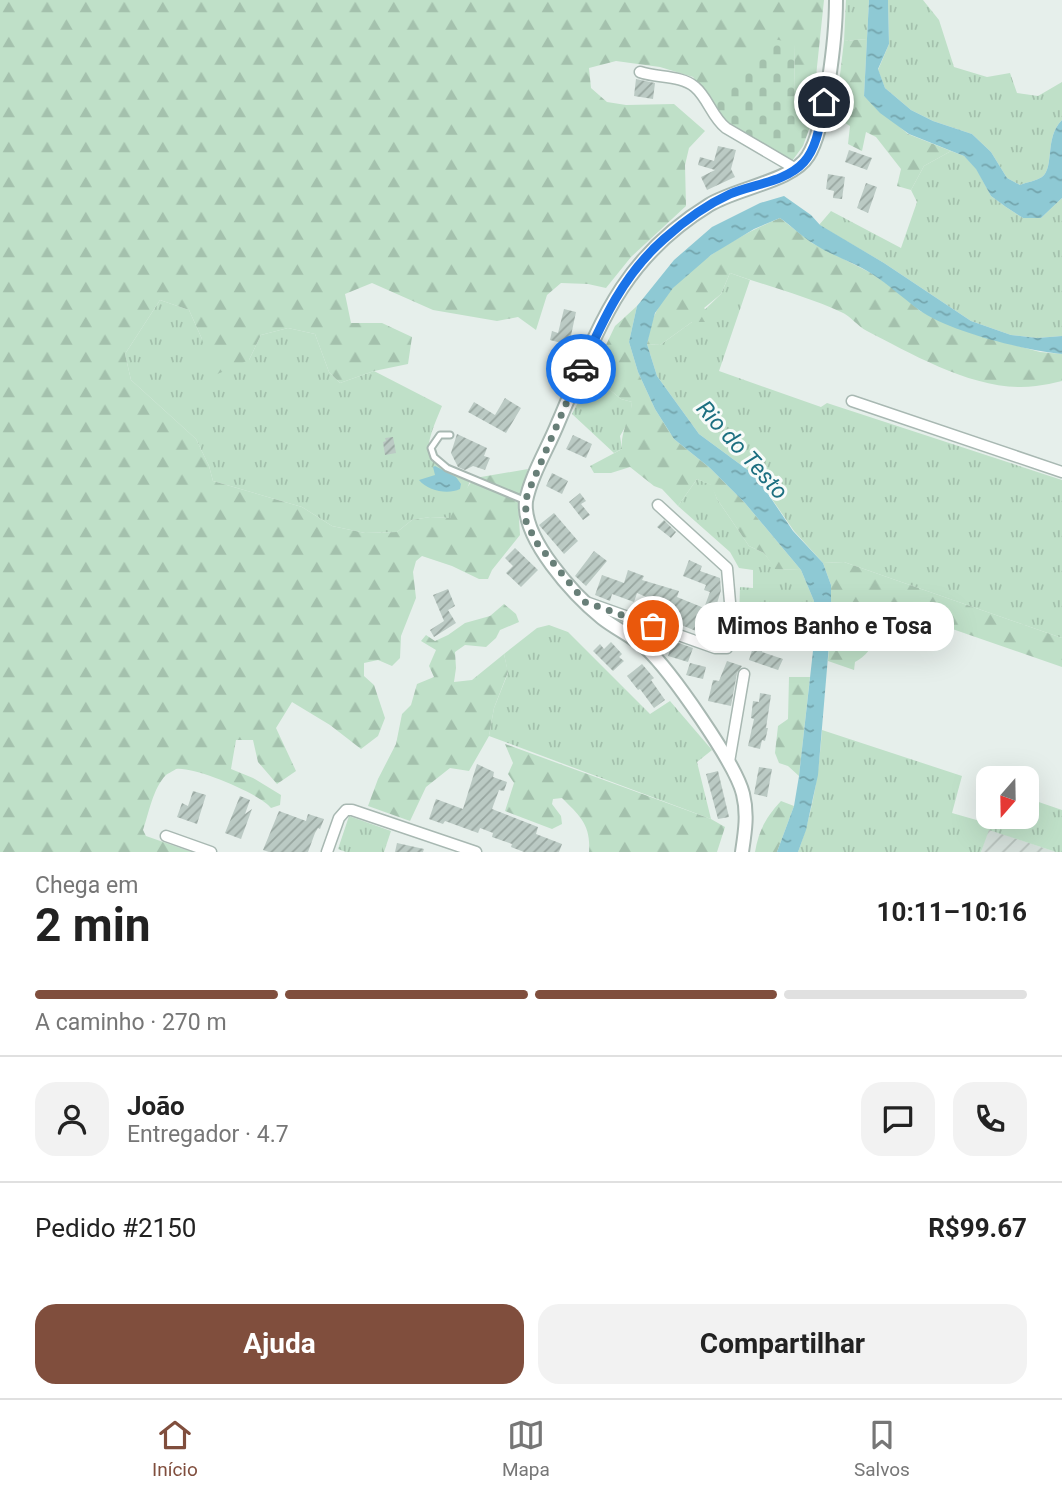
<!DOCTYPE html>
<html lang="pt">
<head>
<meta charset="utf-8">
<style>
  :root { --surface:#fff; --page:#f2f2f2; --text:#222; --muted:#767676; --line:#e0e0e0; --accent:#804e3d }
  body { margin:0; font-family:Roboto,sans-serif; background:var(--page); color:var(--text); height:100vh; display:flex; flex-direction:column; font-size:26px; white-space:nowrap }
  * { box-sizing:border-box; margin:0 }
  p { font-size:23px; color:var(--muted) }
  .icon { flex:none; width:38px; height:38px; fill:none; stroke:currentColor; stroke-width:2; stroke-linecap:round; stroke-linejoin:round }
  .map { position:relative; height:852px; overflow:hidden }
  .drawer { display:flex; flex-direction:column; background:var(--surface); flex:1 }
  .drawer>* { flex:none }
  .needle { width:46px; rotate:200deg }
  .fabs { position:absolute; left:976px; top:766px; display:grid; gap:14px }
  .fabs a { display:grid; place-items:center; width:63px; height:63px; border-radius:14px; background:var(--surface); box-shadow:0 7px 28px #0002; font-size:35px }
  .pin { position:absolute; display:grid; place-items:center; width:60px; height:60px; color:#fff; margin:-30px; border:4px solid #fff; border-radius:50%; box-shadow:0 2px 7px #0007 }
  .courier { position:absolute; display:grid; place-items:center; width:70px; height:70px; margin:-35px; border:5px solid #1a73e8; border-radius:50%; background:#fff; color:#222; box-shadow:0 2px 9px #0007 }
  .bubble { position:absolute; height:49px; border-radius:21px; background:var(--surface); box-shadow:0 7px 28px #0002; font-size:23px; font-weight:700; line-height:49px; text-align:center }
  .head em { font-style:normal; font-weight:700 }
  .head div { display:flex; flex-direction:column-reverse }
  .head { display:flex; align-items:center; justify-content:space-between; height:119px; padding:0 35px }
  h1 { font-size:46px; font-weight:700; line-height:52px }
  .bar { display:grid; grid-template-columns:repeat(4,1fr); gap:10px 7px; align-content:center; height:84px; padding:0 35px }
  .bar i { height:9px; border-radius:5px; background:var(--line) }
  .bar .current { background:var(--accent) }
  .bar p { grid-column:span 4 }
  .line { display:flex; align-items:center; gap:18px; padding:0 35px; border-top:2px solid var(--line) }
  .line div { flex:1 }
  .round { display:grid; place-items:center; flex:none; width:74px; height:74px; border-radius:21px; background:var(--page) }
  .primary-button { display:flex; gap:14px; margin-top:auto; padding:14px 35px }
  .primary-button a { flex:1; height:80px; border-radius:21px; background:var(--accent); color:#fff; font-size:28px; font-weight:700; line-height:80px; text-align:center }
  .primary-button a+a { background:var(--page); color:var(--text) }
  .menu { display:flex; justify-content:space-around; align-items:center; height:98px; border-top:2px solid var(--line); background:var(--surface); font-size:19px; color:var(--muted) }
  .menu a { display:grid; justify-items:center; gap:4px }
  .menu .current { color:var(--accent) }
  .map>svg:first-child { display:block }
  .industrial { fill:url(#industrial-furrows) }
  .grass { fill:url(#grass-tufts) }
  .forest { fill:url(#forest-firs) }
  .cemetery { fill:url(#cemetery-stones) }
  .pitch { fill:#bfe0c8 }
  .water { fill:url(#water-ripples) }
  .building { fill:url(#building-hatch) }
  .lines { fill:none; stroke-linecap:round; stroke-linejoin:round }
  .service-casing { stroke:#a8b8b2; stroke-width:9 }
  .minor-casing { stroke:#a8b8b2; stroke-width:13 }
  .tertiary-casing { stroke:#a8b8b2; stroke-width:16 }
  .service { stroke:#fff; stroke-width:5 }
  .minor { stroke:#fff; stroke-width:10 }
  .tertiary { stroke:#fff; stroke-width:12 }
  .done { stroke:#687f78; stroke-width:7; stroke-dasharray:0 12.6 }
  .route { stroke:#1a73e8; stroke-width:9 }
  .labels { text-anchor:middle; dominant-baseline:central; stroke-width:6; stroke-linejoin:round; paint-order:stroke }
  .water-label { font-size:23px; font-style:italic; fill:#1c6f80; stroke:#f7fbf9 }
</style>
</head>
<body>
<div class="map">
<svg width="1062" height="852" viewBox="0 0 1062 852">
  <defs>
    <pattern id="industrial-furrows" width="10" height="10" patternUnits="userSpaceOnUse" patternTransform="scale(1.75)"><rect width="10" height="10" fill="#d4dfda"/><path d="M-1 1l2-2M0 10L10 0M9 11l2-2" fill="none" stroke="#b6c1bc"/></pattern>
    <pattern id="grass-tufts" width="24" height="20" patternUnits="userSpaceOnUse" patternTransform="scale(1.75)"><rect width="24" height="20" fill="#bfe0c8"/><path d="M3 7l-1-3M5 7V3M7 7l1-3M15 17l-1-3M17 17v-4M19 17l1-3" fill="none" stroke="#a4c1ad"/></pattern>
    <pattern id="forest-firs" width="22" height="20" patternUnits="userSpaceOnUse" patternTransform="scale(1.75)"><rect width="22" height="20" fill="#bfe0c8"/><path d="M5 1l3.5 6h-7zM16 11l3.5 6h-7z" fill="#a4c1ad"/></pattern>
    <pattern id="cemetery-stones" width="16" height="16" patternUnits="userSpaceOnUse" patternTransform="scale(1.75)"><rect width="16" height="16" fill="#bfe0c8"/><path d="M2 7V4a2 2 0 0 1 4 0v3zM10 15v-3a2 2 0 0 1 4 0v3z" fill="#a4c1ad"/></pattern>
    <pattern id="water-ripples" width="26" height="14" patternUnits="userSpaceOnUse" patternTransform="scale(1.75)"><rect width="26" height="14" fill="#8ec9d4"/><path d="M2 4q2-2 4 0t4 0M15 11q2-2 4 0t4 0" fill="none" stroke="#74a5ad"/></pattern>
    <pattern id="building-hatch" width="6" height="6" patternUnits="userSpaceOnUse" patternTransform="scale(1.75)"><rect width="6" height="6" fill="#bbcac4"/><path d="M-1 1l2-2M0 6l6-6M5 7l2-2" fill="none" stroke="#98a6a0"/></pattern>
  </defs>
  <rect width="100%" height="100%" fill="#e6efeb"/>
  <path class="industrial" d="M988,829L1056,852H981Z"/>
  <path class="grass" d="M846,0H869L867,39L844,41Z
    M888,0H923L939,20L954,67L987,77L1010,73L1017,93L1038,96L1062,82V120C1044,138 1055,167 1042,177C1036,181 1027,182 1020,185L1007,178L991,152L972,134L933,121L911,110L885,88L878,70L889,44Z
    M951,151L964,156L976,168L991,196L1006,207L1023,218H1041L1062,198V336L1037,338L1011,335L971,321L884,263L819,225L831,211L901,248L917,202L911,190L924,166Z
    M730,273L750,280L719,371L821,407L827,403L1062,480V638L844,562L823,563L794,531L756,476L699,434L657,376L647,344L660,345L692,322L721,294Z
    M160,300L189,310L202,339L249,360L261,335L288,328L315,334L329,372L340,383L374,371L442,406C422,454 420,460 470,481L464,497L450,518L430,517L412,520L397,532L365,533L332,526L302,507L213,481L209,466L196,439L131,380L125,354Z
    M586,387L610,390L621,399L632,402L630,419L620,436L622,449L614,453L572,414Z
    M697,479L712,485L717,499L749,546L764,553L776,569L801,570L814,601V642L739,618L740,587L753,588V570L739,568L730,552L678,506Z
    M549,625L568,632L650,714L670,701L712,750L697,762L711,819L489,736L494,708L508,673L504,654L537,628Z
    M822,730L962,776L952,813L980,821L989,794V817H1027V798L1062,810V852H1056L989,830L981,852H798C813,812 819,772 822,730Z
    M349,816L391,831L384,852H346L338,849Z"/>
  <path class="forest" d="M0,0H824L811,124L795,98L794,44L708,99L693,77L660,67L616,61L589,68L591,88L607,102L626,105L674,104L705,131L689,148L685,165L686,206L631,257L606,288L588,284L561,283L547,295L536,330L518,317L497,321L433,310L372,283L345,294L351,323H382L412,337L408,364L374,371L340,383L329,372L315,334L288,328L261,335L249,360L213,376L202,339L189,310L160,300L125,354L131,380L196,439L209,466L213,481L302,507L332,526L365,533L397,532L412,520L430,517L450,518C454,510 469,482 475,478L528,469L518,502L520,535L492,570L488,579H479L452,566L422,556L416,561L413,572L416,598L401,636L400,658L392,666L378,660L364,663V676L374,685L385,718L378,736L361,749L330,725L292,702L276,728L296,771L277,784L258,762L253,740H236L231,769L253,778L281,795L280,805L271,808C261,794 193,766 176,769C175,770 167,774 166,775C153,788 149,813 143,830L146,836L192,852H0Z
    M867,39L864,96L908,134L951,151L924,166L911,190L897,186L901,169L876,137L866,132L862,151L848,144L850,126L835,117L844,41Z
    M780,218L812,243L869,272L898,291L920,311L974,334L1040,352L1062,354V381C1053,383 1045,385 1036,386C980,394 914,355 867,331C857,326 851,316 841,312C806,296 767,286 730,273L721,294L704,308L712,316L706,322H692L660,345L647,344C649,334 651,322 656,312C678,269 737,236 780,218Z
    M637,306L629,342L638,372L655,409L674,439L710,468L745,503L801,570L775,569L764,553L749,546L717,499L711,485L697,479L678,506L662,489L654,486L630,467L611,473H594L590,466L622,449C620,432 630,420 632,402L621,399L610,390L586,387L615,326Z
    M844,562L1062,638V667L886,606C878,627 877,651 855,662L854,670L828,661L831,621V585L823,563Z
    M504,604L516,614L519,622L500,630L496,638L486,647L465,645L455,652L456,668L454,682L472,680L504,654L508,672L494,708L489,736L469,771L450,768L426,787L410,821L368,806L378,779L396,744L402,714L411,705L417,684L434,677L429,666L436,650L421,641L426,635L435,641L448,635L465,623L490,616Z
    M789,677H810L799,776L788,766L779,763L775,753L778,726L788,719Z
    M505,744L711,819L725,827L717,852H589C591,825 580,816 562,798L553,799L552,804L561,816L562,824L552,829L505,811L514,783L508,774L513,763Z
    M781,801L794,806L777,852H755C759,830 766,817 781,801Z"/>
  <path class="cemetery" d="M775,39L794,44L795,98L811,124L803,146L792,161L722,120L708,99Z"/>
  <path class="pitch" d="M374,827L388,832L381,852H365Z"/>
  <path class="water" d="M869,0H888L889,44L878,69L885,88L911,110L933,121L972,134L991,152L1007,178L1020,185C1027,182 1036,181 1042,177C1055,167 1044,138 1062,120V198L1041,218H1023L1006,207L991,196L976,169L964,156L909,134L880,113L864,96Z
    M784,196L811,215L820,225L884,263L971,321L1011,335L1037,338L1062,336V354C1024,350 950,332 919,310C903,298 889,285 872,274C854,262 832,256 814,244C802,237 792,226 780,218L754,229L711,255L673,288L655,313L647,344L657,376L699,434L756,476L793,531L823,563L831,585V621L818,775L806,830L798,852H777L794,806L799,776L814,642V601L801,570L745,503L710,468L674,439L655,409L638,372L629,342L637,306L674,260L712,227L760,203Z
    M435,466L456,477L461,484L460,489C448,495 428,491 419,480L435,475L433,467Z"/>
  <path class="building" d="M636,79L655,83L653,99L634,96Z
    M718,146L736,150L731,169L735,177L707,190L701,177L715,170L698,165L700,157L714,161Z
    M849,150L872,158L867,170L845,162Z
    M828,174L845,177L842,199L833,198L834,191L826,189Z
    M866,183L877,187L868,213L857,208Z
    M564,309L576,312L569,345L550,340L552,331L558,333Z
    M505,398L521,408L506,433L468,412L474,402L495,415Z
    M457,434L487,448L484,456L490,458L485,470L473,466L465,470L458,467L451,453Z
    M573,435L592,444L586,458L566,449Z
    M393,437L396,453L385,455L383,442L386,441L385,438Z
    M552,473L568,481L562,494L546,486Z
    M580,493L586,501L581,504L590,515L583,520L569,502Z
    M554,513L578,541L564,554L539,525Z
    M664,520L676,532L671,538L657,527Z
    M515,548L538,570L521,587L506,573L513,566L505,558Z
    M594,551L607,561L586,586L575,576Z
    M689,560L702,566L700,571L720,578L721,590L713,617L724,621L718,641L710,638L712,634L697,629L696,631L647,611L651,599L637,593L634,602L612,594L610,601L595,595L602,575L624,583L628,570L644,576L642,580L679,591L677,597L704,608L710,592L704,590L706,585L683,576Z
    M448,589L455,606L448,610L456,623L434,637L430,630L444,621L433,595Z
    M754,629L768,635L762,652L783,659L778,670L749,660L754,644L749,642Z
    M673,641L693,648L688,662L668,656Z
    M611,642L622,654L619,657L624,661L613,671L593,651L600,644L604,649Z
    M727,661L742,666L737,673L731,706L708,701L713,680L719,681Z
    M690,663L706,667L703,679L686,675Z
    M642,664L654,678L651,680L665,700L654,708L640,689L638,690L627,676Z
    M760,693L771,695L766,728H768L765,741L762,740L760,749L748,746L754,719L751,718L753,701L759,702Z
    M477,764L494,772L493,777L507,782L504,791L499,790L492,809L538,827L536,834L562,844L559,852H524L511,847L512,844L492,837L493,833L480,828L478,833L445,821L443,824L429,819L436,799L463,809Z
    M759,767L772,769L767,797L754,794Z
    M718,771L729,817L718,819L706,774Z
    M193,791L206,795L197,824L177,817L182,803L188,806Z
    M240,796L250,800L245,814L252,809L241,839L225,833Z
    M279,811L306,821L308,814L324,819L320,829L318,828L315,833L308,852H269L263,850Z
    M397,843L424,849L423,852H395Z"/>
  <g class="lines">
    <defs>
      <path id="service" d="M450,435H440L431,448L434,457L447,468L526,501"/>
      <path id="minor" d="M640,72C657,78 681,75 695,87C708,98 712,117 726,128L796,169
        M852,401L1062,472
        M586,602L715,648H727L733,637L727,568L658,505
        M729,762L744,674
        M166,836L211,852
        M327,852L339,818L346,810H352L476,852"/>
      <path id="tertiary" d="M742,852C745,832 748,814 743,794C736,764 670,670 646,648C632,636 616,629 602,618C574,595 522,539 526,501C531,475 548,448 558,423C598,330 618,261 709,205C736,188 793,181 808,156C826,128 836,35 836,0"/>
    </defs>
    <use href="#service" class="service-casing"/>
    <use href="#minor" class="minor-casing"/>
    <use href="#tertiary" class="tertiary-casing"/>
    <use href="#service" class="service"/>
    <use href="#minor" class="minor"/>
    <use href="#tertiary" class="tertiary"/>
  </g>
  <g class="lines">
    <path class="done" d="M581,369L527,495L525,519L536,542L585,602L653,626"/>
    <path class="route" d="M581,369C603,320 623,275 664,239C684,221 706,205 730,194C753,184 786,182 804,162C818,146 820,122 824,102"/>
  </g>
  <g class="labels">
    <g class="water-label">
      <text transform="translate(742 450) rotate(48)">Rio do Testo</text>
    </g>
  </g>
</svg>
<div class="fabs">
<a><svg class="needle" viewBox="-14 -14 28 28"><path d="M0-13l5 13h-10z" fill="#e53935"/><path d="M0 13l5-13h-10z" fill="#767676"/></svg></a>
</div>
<div class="pin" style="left:653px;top:626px;background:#ea580c"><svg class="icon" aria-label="bag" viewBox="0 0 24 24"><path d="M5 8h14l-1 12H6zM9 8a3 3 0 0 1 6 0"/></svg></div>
<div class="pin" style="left:824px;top:102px;background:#1f2937"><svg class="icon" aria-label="home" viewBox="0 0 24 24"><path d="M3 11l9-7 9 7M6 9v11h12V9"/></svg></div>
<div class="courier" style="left:581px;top:369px"><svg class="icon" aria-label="car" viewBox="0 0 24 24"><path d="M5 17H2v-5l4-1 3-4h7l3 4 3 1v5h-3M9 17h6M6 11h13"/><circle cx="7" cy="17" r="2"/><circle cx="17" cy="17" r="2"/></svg></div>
<div class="bubble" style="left:695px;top:602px;width:259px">Mimos Banho e Tosa</div>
</div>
<section class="drawer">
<div class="head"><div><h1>2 min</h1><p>Chega em</p></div><em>10:11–10:16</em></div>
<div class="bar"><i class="current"></i><i class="current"></i><i class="current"></i><i></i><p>A caminho · 270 m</p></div>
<div class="line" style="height:126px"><a class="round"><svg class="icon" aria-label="person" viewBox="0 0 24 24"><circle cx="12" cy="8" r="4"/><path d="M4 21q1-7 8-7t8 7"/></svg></a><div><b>João</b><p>Entregador · 4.7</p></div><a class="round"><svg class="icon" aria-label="chat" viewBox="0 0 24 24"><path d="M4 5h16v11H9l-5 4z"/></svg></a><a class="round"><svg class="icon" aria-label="phone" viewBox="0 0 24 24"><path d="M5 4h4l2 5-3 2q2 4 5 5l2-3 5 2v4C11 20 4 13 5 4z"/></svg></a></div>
<div class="line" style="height:91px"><div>Pedido #2150</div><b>R$99.67</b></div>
<div class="primary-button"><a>Ajuda</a><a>Compartilhar</a></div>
</section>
<nav class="menu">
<a class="current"><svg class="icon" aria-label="home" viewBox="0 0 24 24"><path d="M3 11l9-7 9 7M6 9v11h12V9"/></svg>Início</a>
<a><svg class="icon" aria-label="map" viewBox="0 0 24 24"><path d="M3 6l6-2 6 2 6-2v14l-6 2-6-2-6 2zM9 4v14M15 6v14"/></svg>Mapa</a>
<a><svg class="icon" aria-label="saved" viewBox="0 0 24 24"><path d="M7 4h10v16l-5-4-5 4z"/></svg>Salvos</a>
</nav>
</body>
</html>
